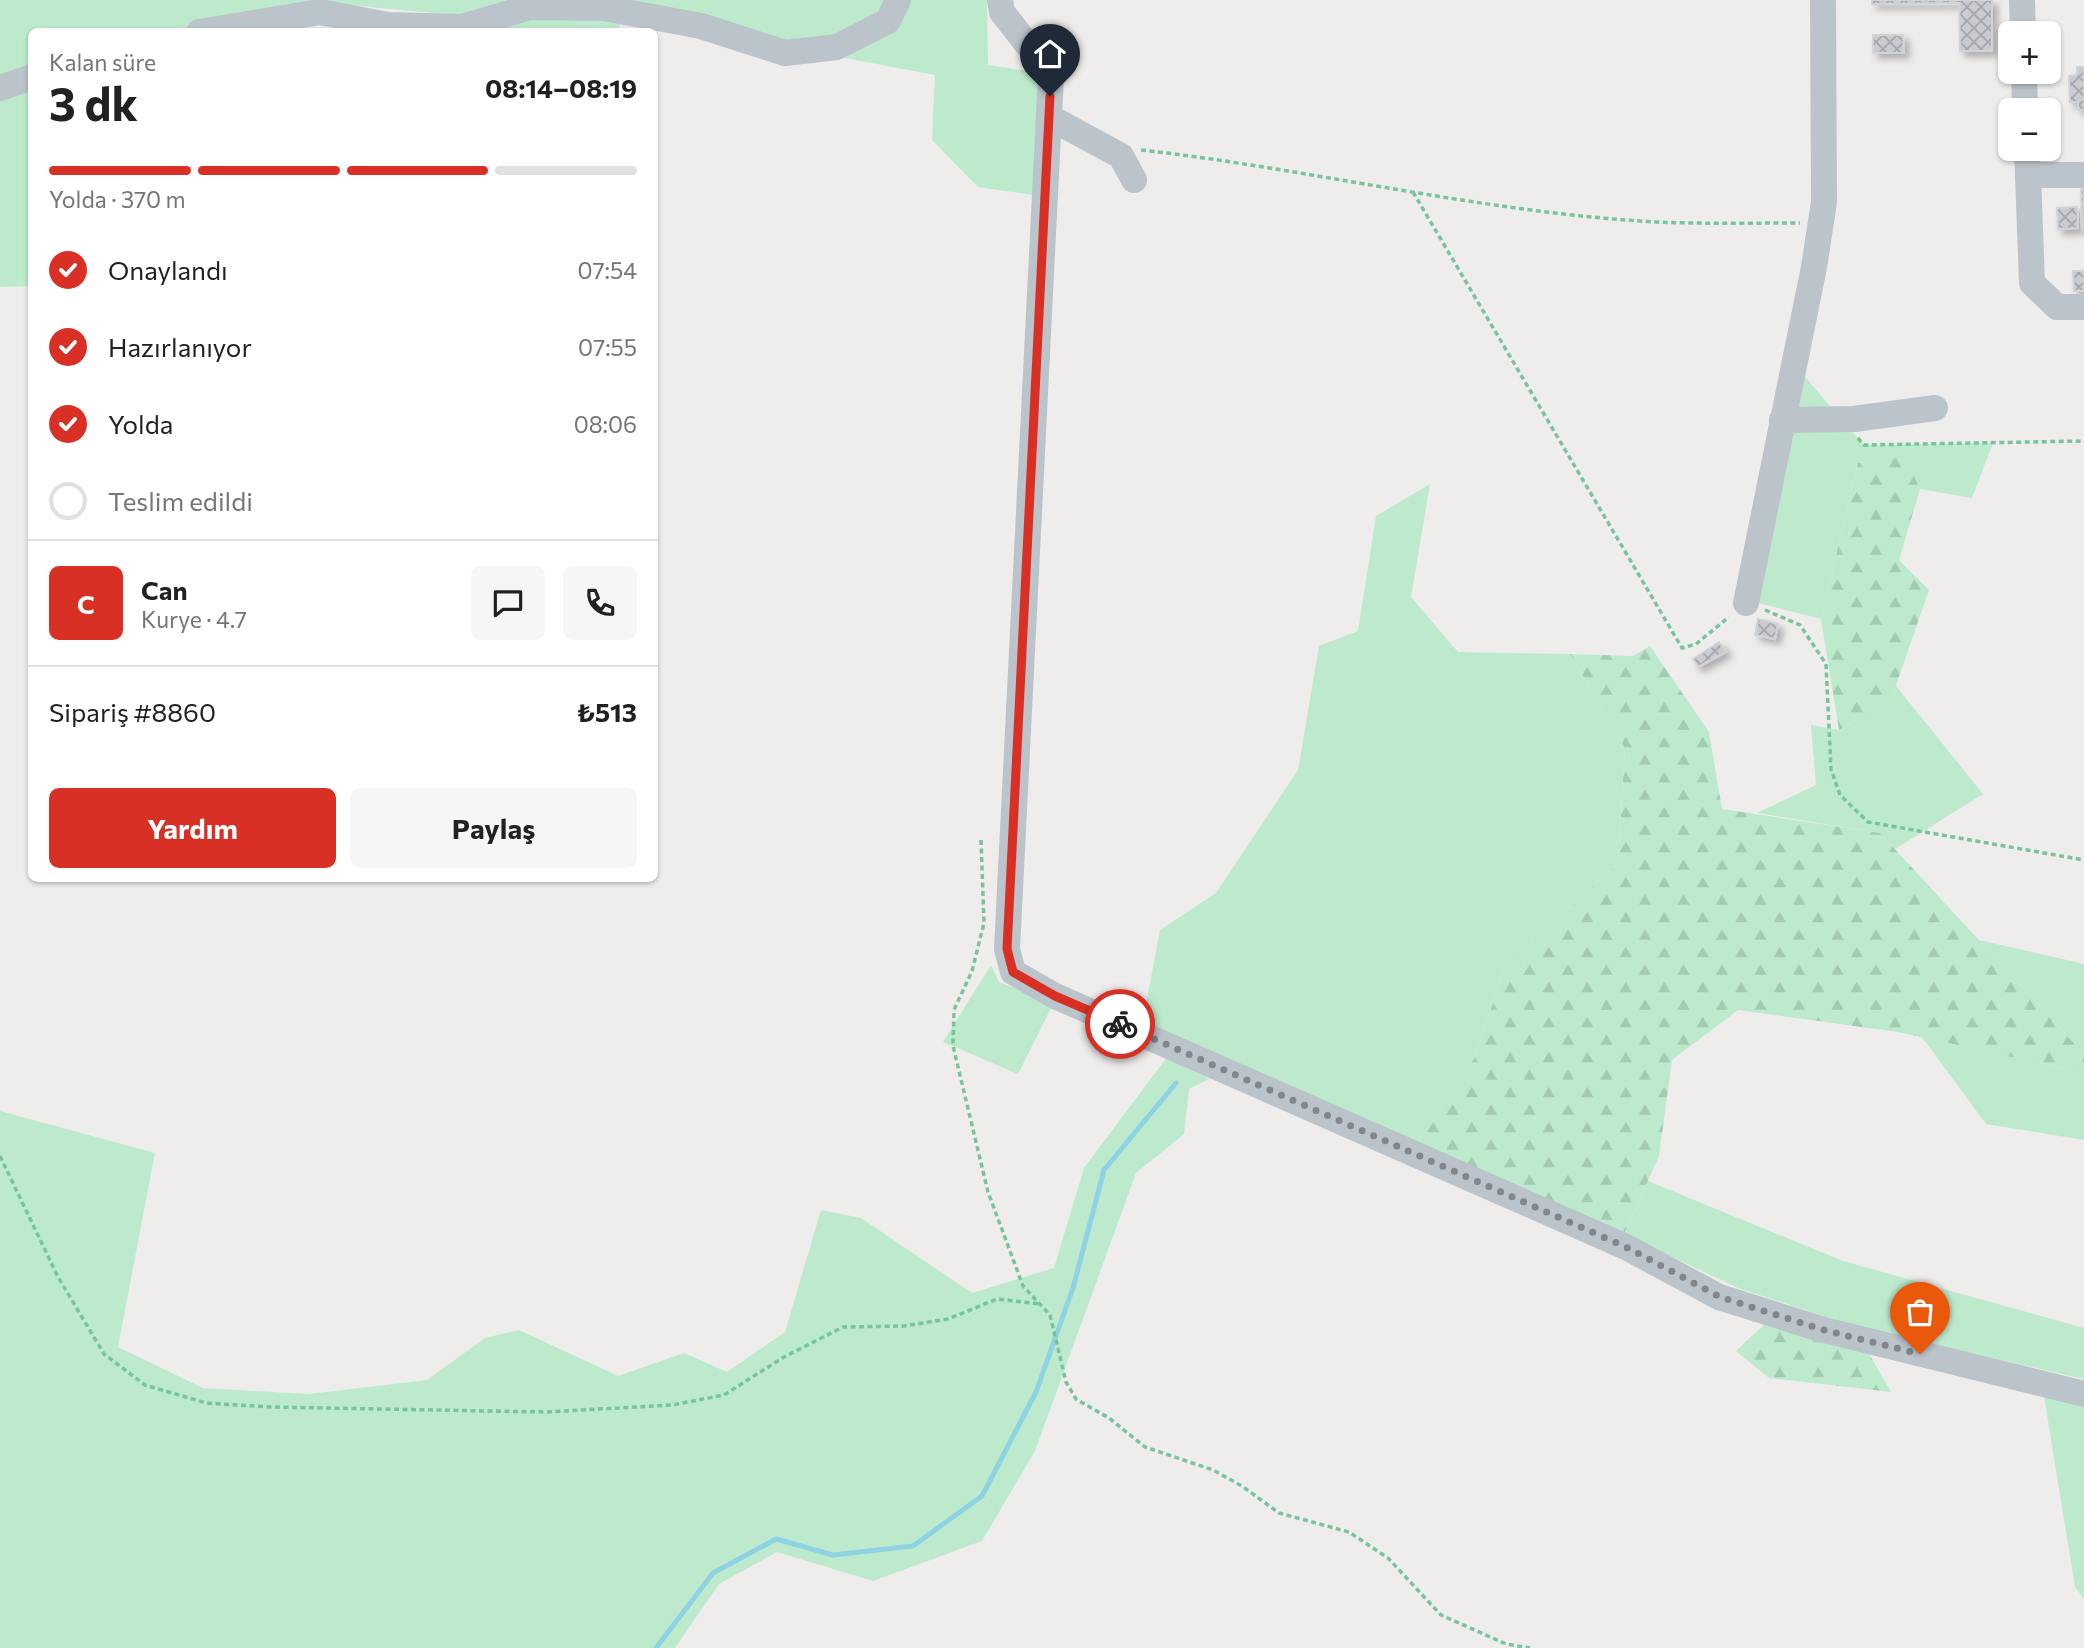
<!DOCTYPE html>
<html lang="tr">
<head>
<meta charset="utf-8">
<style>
  :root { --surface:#fff; --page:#f6f6f6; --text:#202124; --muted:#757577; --line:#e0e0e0; --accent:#d93025 }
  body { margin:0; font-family:Commissioner,sans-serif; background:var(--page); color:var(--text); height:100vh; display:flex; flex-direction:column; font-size:26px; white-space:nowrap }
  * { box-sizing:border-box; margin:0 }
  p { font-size:23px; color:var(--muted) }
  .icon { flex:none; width:38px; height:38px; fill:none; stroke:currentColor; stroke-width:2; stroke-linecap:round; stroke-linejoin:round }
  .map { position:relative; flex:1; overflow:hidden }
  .sheet { position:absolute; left:28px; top:28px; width:630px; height:854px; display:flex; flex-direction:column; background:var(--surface); border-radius:10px; box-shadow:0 2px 5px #0004 }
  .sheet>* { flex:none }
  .controls { position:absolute; left:1998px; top:21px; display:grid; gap:14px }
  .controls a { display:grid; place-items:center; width:63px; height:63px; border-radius:10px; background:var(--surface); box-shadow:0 2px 5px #0004; font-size:35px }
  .pin { position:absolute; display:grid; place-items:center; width:60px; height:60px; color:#fff; margin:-72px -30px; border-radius:50% 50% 50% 0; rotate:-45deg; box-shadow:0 0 7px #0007 }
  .pin .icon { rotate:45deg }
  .courier { position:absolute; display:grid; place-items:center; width:70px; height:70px; margin:-35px; border:5px solid #d93025; border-radius:50%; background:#fff; color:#222; box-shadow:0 2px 9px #0007 }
  .head em { font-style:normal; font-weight:700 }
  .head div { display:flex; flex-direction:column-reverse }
  .head { display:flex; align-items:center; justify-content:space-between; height:119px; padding:0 21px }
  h1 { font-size:46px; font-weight:700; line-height:52px }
  .bar { display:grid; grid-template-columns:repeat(4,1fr); gap:10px 7px; align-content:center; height:84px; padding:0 21px }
  .bar i { height:9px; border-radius:5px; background:var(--line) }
  .bar .on { background:var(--accent) }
  .bar p { grid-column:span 4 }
  .line { display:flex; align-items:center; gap:18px; padding:0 21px; border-top:2px solid var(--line) }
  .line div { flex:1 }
  .round { display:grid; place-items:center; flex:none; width:74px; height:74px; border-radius:10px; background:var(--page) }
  ol { padding:0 21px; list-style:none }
  li { display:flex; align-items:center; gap:21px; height:77px }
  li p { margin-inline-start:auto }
  li .icon { padding:7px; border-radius:50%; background:var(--accent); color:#fff; stroke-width:4 }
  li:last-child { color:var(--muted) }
  li i { width:38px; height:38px; border:4px solid var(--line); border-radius:50% }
  .action { display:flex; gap:14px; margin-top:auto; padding:14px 21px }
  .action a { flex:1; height:80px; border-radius:10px; background:var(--accent); color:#fff; font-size:28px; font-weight:700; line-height:80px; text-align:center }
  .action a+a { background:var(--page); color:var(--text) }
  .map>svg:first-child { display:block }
  .grass { fill:#bdeacd }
  .forest { fill:url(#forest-firs) }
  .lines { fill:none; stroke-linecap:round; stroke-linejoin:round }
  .stream { stroke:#8ed3e3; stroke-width:5 }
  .building { fill:url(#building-cross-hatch); stroke:#d0d3d7; stroke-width:2; filter:url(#shadow) }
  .path { stroke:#78c49d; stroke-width:3.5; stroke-dasharray:5 3.5; stroke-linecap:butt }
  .minor { stroke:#bbc4ca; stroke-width:26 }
  .done { stroke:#81878c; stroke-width:7; stroke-dasharray:0 12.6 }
  .route { stroke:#d93025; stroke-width:9 }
</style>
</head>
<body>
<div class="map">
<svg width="2084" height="1648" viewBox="0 0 2084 1648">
  <defs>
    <pattern id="forest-firs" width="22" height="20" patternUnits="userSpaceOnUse" patternTransform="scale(1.75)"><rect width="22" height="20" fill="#bdeacd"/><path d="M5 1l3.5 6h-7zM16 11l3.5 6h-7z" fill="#a4cab2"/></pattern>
    <pattern id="building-cross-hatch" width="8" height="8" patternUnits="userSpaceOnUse" patternTransform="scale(1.75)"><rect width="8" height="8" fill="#cacbd1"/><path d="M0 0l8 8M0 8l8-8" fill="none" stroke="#a6a7ac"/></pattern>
    <filter id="shadow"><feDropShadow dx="5" dy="5" stdDeviation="3.5" flood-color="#0004"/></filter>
  </defs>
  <rect width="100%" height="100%" fill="#efecec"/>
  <path class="grass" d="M0,0H518L464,16L317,2L202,31L32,32L31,75L0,83Z
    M618,0H889L883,15L834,40L785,45Z
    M907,0H987L988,65L1041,73L1034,195L978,187L932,140L935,75L845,58L892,29Z
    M529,14L623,21L616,31L469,32Z
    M31,84V286L0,287V95Z
    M1804,376L1864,445L1993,443L1972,498L1920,489L1905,458L1858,463L1821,619L1755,602Z
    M1430,484L1411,597L1458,652L1570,654L1625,748L1618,863L1505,967L1474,1059L1418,1142L1142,1026L1160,930L1216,893L1298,770L1319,646L1358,631L1376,516Z
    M1896,686L1983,794L1895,849L1880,833L1757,813L1816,785L1811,725L1839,730L1891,700Z
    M1979,940L2084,964V1054Z
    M991,965L999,982L1054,1002L1018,1074L943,1042Z
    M1922,1037L2084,1073V1140L1986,1124Z
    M1170,1053L1209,1079L1189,1089L1184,1134L1136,1173L1035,1451L982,1541L873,1581L777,1552L719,1584L675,1648H0V1111L155,1153L118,1347L203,1388L309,1394L427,1380L485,1338L519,1330L618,1376L684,1353L727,1372L785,1332L821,1210L861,1218L972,1293L1054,1268L1084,1168Z
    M1648,1181L1843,1261L2084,1328V1379L1854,1326L1738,1288L1624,1234Z
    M2044,1396L2084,1404V1599L2075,1587Z"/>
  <path class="forest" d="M1905,457L1920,489L1899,560L1929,590L1891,700L1839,730L1821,619L1858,463Z
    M1650,646L1709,732L1722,809L1880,833L2084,1054V1073L1898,1032L1738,1010L1672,1060L1659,1156L1624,1234L1418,1142L1474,1059L1505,967L1618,863L1625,748L1570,654L1633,656Z
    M1767,1322L1868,1352L1891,1392L1769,1378L1736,1351Z"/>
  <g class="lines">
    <path class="stream" d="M656,1648L713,1573L776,1539L833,1555L913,1546L982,1496L1036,1392L1073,1288L1104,1170L1176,1083"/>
  </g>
  <path class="building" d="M1872,0H1992V51H1960L1959,3L1872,4Z
    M1873,35H1903L1904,53H1873Z
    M2077,67H2084V110H2078V102H2070L2069,76L2077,75Z
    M2081,189H2084V229L2082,230Z
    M2077,207L2078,228L2058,229L2057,208Z
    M2073,271H2084V291H2074Z
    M1758,619L1778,624L1775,639L1755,635Z
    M1719,642L1726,652L1698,667L1693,659Z"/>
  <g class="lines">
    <path class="path" d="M1141,150C1312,169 1485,213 1657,222C1704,224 1753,223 1800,223
      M1413,192L1682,648L1696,644L1729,617
      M1858,438L1864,445L2084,441
      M1765,610L1800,625L1826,664L1831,769L1840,795L1868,822L2084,860
      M981,840L984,923L972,971L954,1010L953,1046L988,1192L1023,1286L1050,1315L1066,1382L1076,1399L1109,1418L1145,1447L1213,1470L1242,1486L1279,1513L1349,1532L1388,1558L1441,1615L1506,1644L1530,1648
      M0,1156L58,1277L104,1354L145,1385L206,1403L270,1407L546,1412L672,1405L724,1395L784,1357L843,1327L904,1326L948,1319L997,1299L1039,1304"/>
    <path class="minor" d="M1000,0L1002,12L1051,75L1007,949L1013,972L1055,996L1626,1247L1719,1297L1824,1330L2084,1394
      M2022,0L2023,33
      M199,32L320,12L388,25L462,27L530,7L604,8L701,26L785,53L837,47L888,21L898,0
      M2024,72L2025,110
      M0,88L32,77
      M1049,117L1121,156L1134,180
      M2027,149L2032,283L2057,307H2084
      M2028,175H2084
      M1782,420L1854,419L1935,408
      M1746,603L1814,267L1824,202L1823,0"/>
  </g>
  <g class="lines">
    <path class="done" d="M1120,1024L1626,1247L1720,1297L1824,1330L1920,1354"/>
    <path class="route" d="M1050,96L1007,949L1013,972L1055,996L1120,1024"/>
  </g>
</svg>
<div class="controls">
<a>+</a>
<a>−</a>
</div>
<div class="pin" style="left:1920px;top:1354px;background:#ea580c"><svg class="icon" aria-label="bag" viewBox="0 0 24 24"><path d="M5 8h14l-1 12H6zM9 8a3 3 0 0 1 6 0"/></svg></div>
<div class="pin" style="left:1050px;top:96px;background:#1f2937"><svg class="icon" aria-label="home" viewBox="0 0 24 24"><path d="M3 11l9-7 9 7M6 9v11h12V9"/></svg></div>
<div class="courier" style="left:1120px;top:1024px"><svg class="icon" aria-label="bike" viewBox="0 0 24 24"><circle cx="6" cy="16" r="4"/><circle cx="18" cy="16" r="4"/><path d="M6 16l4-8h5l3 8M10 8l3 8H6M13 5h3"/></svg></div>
<section class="sheet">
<div class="head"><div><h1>3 dk</h1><p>Kalan süre</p></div><em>08:14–08:19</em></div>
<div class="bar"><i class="on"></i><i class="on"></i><i class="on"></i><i></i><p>Yolda · 370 m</p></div>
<ol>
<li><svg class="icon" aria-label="check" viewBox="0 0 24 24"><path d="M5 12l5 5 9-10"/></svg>Onaylandı<p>07:54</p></li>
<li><svg class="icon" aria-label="check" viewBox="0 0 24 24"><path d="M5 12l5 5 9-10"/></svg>Hazırlanıyor<p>07:55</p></li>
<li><svg class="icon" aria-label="check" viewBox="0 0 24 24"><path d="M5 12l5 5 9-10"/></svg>Yolda<p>08:06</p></li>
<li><i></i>Teslim edildi</li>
</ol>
<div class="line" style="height:126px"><b class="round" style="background:var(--accent);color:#fff">C</b><div><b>Can</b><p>Kurye · 4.7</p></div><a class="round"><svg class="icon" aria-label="chat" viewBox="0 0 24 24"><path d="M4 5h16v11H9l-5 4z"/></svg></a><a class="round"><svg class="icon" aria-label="phone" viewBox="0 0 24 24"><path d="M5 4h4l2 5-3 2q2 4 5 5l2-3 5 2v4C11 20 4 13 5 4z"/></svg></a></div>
<div class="line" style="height:91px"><div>Sipariş #8860</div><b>₺513</b></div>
<div class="action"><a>Yardım</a><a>Paylaş</a></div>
</section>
</div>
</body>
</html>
